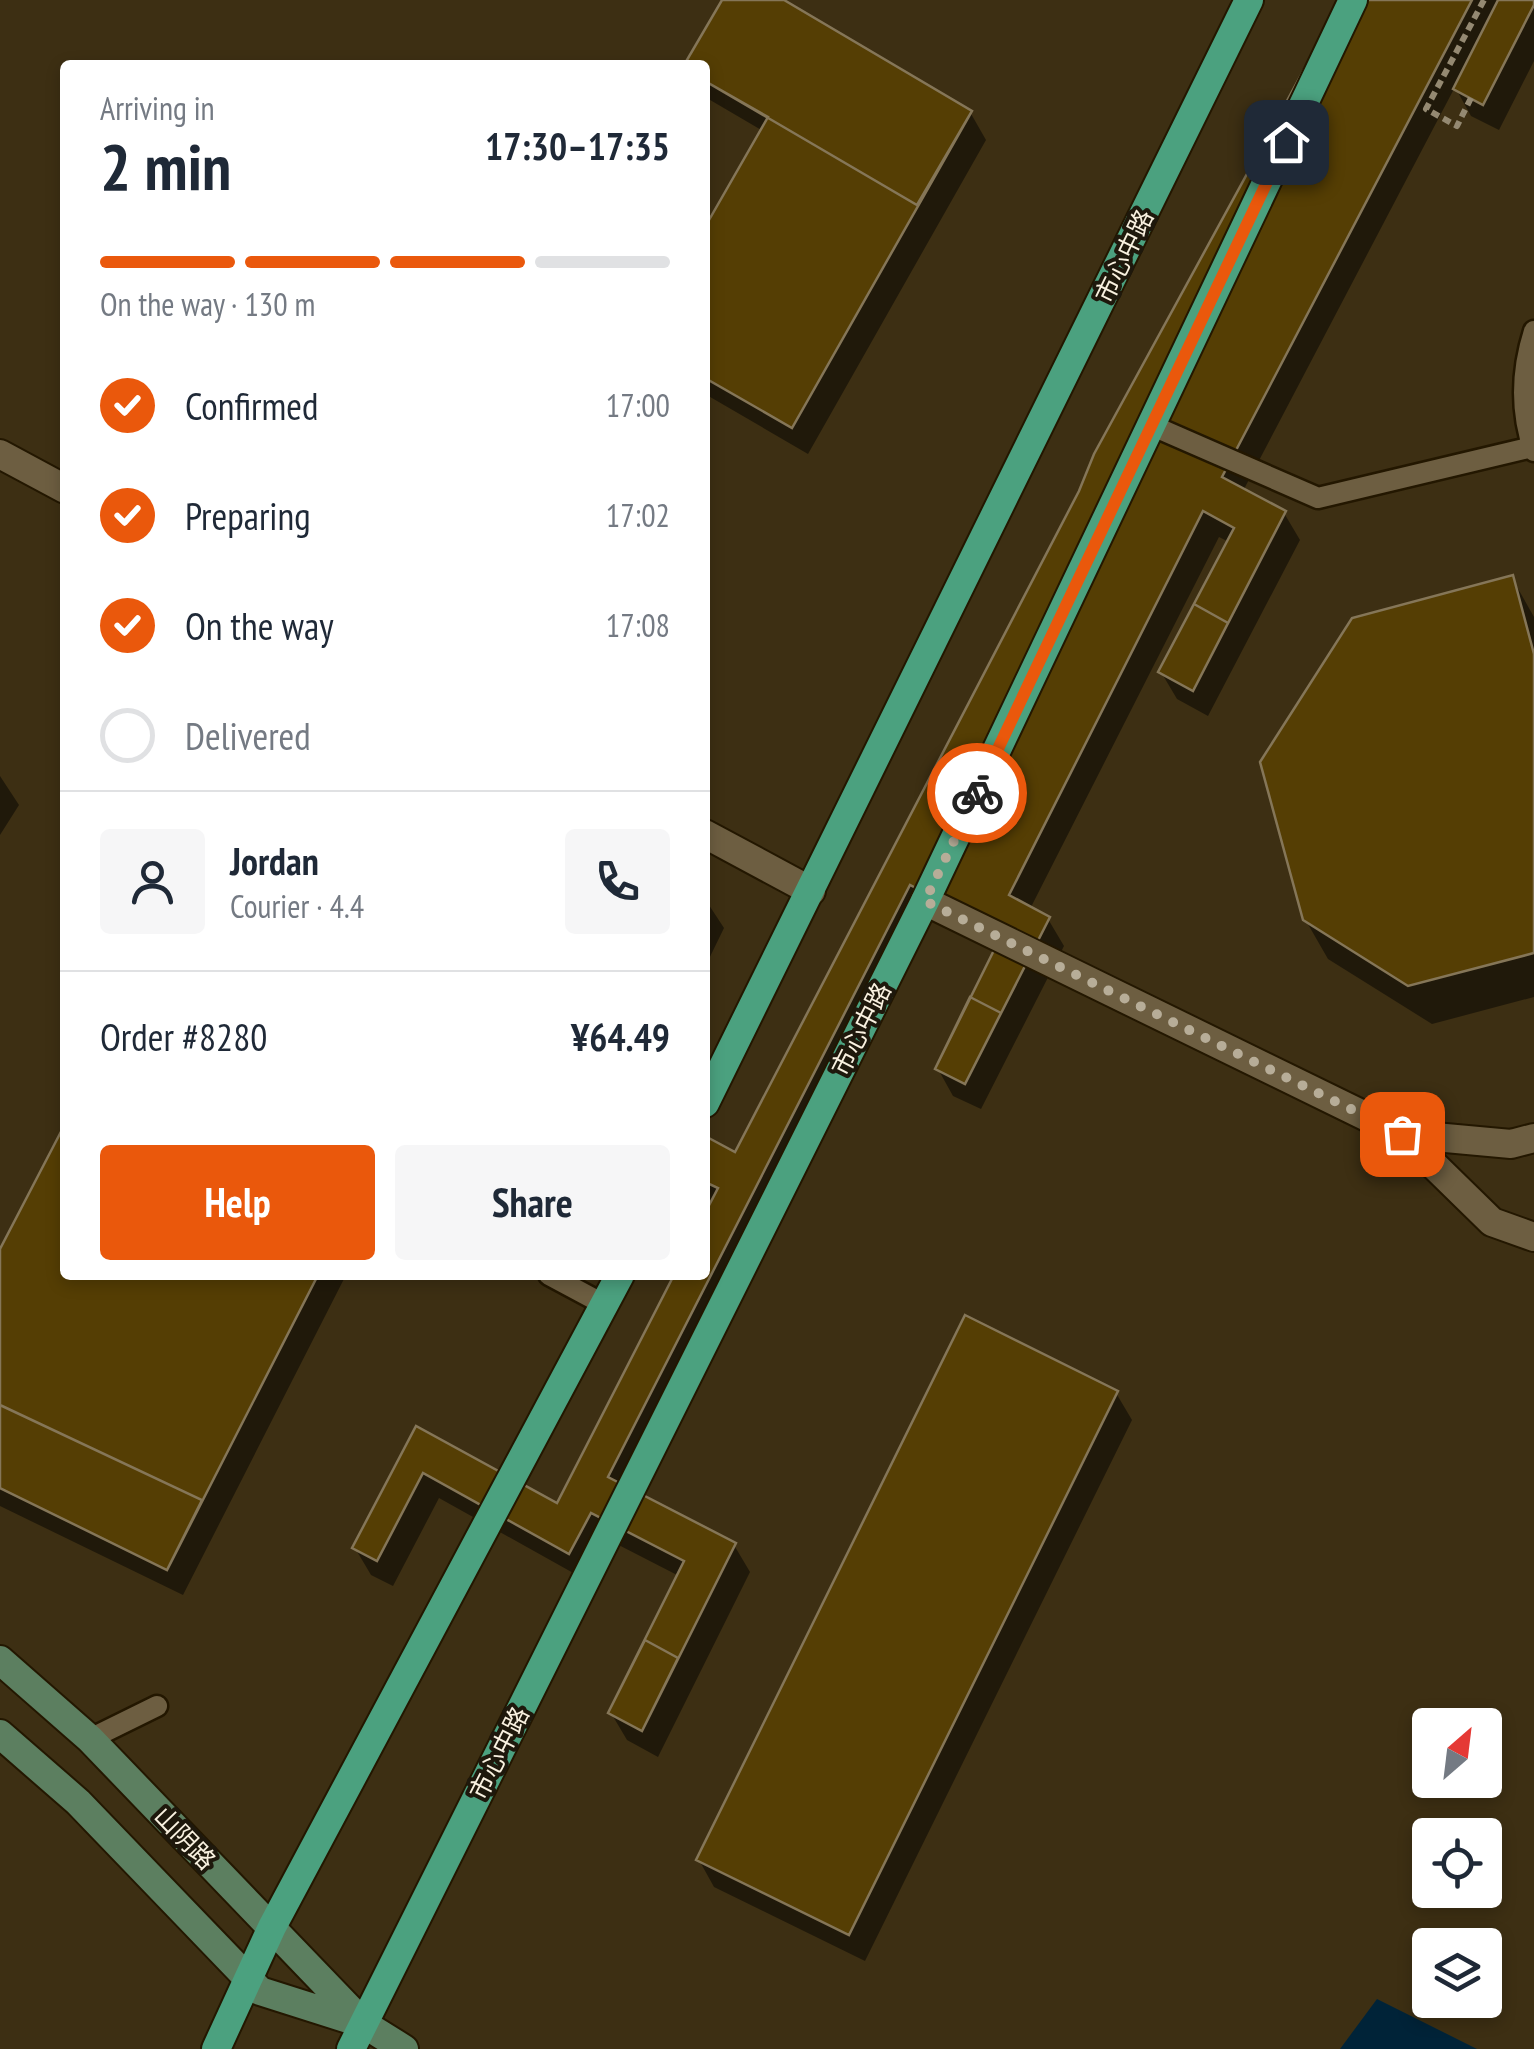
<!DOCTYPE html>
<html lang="en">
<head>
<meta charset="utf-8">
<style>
  :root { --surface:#fff; --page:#f6f6f7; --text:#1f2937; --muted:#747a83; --line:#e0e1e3; --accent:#ea580c }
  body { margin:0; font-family:"PT Sans Narrow","Noto Sans SC",sans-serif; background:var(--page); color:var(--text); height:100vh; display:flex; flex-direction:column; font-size:38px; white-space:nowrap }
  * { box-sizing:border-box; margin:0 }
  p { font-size:32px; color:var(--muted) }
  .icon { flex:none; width:55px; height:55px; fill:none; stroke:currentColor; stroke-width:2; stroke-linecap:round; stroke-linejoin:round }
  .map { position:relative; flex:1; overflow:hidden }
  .panel { position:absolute; left:60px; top:60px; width:650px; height:1220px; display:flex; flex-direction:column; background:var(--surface); border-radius:10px; box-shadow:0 5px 15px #0003 }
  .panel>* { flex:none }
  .needle { width:65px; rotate:28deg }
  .tools { position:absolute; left:1412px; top:1708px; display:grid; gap:20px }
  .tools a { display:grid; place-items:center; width:90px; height:90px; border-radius:10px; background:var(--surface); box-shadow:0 5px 15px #0003; font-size:50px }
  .pin { position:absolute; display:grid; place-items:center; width:85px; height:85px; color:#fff; margin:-42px; border-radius:20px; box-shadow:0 5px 15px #0006 }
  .courier { position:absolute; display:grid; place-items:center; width:100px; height:100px; margin:-50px; border:8px solid #ea580c; border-radius:50%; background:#fff; color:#222; box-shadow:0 2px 12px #0007 }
  .head em { font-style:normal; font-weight:700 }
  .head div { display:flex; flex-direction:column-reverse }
  .head { display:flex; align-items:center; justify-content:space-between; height:170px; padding:0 40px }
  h1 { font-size:65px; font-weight:700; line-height:75px }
  .bar { display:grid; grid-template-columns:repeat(4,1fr); gap:15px 10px; align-content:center; height:120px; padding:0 40px }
  .bar i { height:12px; border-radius:8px; background:var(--line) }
  .bar .current { background:var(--accent) }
  .bar p { grid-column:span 4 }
  .line { display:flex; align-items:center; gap:25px; padding:0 40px; border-top:2px solid var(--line) }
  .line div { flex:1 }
  .round { display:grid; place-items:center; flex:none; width:105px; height:105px; border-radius:10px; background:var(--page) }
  ol { padding:0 40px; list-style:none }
  li { display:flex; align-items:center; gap:30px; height:110px }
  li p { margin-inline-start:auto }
  li .icon { padding:10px; border-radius:50%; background:var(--accent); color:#fff; stroke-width:4 }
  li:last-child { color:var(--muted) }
  li i { width:55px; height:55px; border:5px solid var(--line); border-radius:50% }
  .primary-button { display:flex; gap:20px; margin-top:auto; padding:20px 40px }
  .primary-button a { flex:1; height:115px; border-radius:10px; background:var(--accent); color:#fff; font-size:40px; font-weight:700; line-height:115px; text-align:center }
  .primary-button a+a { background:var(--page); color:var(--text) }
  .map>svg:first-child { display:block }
  .water { fill:#002338 }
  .shadow { fill:#0007 }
  .building { fill:#553e04; stroke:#857658; stroke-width:2.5 }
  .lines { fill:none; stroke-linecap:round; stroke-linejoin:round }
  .service-casing { stroke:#231700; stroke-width:25 }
  .minor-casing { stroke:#231700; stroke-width:32 }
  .secondary-casing { stroke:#231700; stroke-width:32 }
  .primary-casing { stroke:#231700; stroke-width:32 }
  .path { stroke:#948972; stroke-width:6; stroke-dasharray:8 5; stroke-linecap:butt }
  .service { stroke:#6d5e41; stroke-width:20 }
  .minor { stroke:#6d5e41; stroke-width:28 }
  .secondary { stroke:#5c7f60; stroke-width:28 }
  .primary { stroke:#4ba17f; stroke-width:28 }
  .done { stroke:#b7ad98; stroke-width:10; stroke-dasharray:0 18 }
  .route { stroke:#ea580c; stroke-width:12 }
  .labels { text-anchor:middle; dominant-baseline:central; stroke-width:8; stroke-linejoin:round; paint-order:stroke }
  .street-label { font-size:25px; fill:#f9f1e0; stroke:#1e180c }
</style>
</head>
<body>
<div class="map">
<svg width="1534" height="2049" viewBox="0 0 1534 2049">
  <rect width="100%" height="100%" fill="#3d2f13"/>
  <path class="water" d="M1377,1999L1477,2049H1340Z"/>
  <path class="shadow" d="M725,0H779L970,112L986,140L808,454L705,394V232L763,131L705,97V65H687Z
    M1345,0H1534V61L1499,130L1471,116L1455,87L1243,491L1284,513L1300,540L1208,716L1177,699L1161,672L1229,542L1219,537L1030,909L1048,919L1064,946L981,1109L953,1096L938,1069L998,948L926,910L630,1491L734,1545L750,1572L658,1757L627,1740L611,1713L679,1576L607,1539L584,1579L439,1498L393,1586L371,1575L355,1548L417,1429L558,1507L676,1275H705V1219L713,1203L705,1199V1139L736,1155Z
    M1512,578L1534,617V997L1432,1024L1328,959L1305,919Z
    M0,776L19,805L0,835Z
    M705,899L724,928L705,967Z
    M65,1127V1275H346L183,1595L0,1506V1253Z
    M1116,1393L1132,1420L865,1961L714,1887L699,1860Z"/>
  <path class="building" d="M722,0H784L972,111L792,428L705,378V227L768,117L705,81V65H684Z
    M722,0H784L972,111L917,205L705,81V65H684Z
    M1342,0H1472L1222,477L1286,511L1193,691L1158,672L1234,528L1203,511L1009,895L1050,917L965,1084L935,1069L1002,934L910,885L608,1477L736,1543L642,1731L608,1713L684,1561L591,1513L569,1554L423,1473L377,1561L352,1548L416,1426L557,1503L674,1275H705V1213L718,1188L705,1182V1136L735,1152L1079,491L1094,454Z
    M1498,0H1534V5L1483,105L1453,89Z
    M1513,575L1534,654V953L1408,986L1303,920L1260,762L1352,618Z
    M1194,604L1228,623L1193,691L1158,672Z
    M970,997L1001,1013L965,1084L935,1069Z
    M65,1124V1275H318L167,1570L0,1488V1249Z
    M965,1315L1118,1391L849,1935L696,1860Z
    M0,1405L202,1500L167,1570L0,1488Z
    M645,1640L678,1658L642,1731L608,1713Z"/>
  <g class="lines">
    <defs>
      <path id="service" d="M1534,331C1521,372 1520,411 1534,451
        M1153,426L1318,498L1532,447
        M549,1275L605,1305
        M90,1739L157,1706"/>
      <path id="minor" d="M0,454L65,489
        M705,834L811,891
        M925,901L1402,1134L1492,1222L1534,1237
        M1402,1134L1511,1144L1534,1138"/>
      <path id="secondary" d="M0,1660L90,1739L363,2023
        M0,1734L78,1802L260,1991L364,2024L404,2049"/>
      <path id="primary" d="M705,1103L1249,0
        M216,2049L272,1927L620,1275
        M351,2049L925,901L1353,0"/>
    </defs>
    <use href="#service" class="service-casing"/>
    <use href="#minor" class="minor-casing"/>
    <use href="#secondary" class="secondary-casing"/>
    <use href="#primary" class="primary-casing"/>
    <path class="path" d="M1471,98L1457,126L1426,109L1484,0"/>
    <use href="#service" class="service"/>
    <use href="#minor" class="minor"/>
    <use href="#secondary" class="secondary"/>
    <use href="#primary" class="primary"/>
  </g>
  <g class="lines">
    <path class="done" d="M977,793L925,901L1402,1134"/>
    <path class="route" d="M977,793L1286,142"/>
  </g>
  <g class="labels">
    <g class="street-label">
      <text transform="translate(1124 256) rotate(-64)">市心中路</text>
      <text transform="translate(861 1029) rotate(-63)">市心中路</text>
      <text transform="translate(499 1753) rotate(-63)">市心中路</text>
      <text transform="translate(185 1838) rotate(46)">山阴路</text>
    </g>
  </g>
</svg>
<div class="tools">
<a><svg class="needle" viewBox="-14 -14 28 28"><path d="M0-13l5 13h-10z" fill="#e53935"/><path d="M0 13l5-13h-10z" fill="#747a83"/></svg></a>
<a><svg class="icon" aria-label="locate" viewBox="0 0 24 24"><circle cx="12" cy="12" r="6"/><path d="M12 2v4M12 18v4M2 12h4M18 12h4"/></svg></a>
<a><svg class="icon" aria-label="layers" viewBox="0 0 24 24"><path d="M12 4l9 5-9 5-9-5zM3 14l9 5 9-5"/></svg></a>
</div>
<div class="pin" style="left:1402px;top:1134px;background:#ea580c"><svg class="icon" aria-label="bag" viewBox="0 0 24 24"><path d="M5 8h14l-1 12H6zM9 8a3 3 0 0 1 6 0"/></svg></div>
<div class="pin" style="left:1286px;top:142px;background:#1f2937"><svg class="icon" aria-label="home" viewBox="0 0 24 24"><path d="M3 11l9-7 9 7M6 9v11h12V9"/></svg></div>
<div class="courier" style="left:977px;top:793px"><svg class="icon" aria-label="bike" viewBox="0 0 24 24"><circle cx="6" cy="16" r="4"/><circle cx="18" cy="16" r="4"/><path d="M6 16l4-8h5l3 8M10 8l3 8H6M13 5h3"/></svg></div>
<section class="panel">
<div class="head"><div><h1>2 min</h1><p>Arriving in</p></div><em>17:30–17:35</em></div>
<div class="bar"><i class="current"></i><i class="current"></i><i class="current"></i><i></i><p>On the way · 130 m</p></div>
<ol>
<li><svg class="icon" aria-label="check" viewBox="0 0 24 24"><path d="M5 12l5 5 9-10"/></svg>Confirmed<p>17:00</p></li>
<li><svg class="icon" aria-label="check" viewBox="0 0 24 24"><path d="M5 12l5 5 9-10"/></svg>Preparing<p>17:02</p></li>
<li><svg class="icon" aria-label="check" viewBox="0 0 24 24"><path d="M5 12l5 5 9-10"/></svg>On the way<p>17:08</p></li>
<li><i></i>Delivered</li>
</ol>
<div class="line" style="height:180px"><a class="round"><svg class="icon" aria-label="person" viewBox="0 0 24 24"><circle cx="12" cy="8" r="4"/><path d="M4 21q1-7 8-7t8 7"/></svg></a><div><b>Jordan</b><p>Courier · 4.4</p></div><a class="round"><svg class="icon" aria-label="phone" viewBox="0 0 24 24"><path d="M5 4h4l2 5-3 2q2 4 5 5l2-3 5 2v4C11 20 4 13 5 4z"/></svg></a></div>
<div class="line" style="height:130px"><div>Order #8280</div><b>¥64.49</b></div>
<div class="primary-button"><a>Help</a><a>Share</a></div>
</section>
</div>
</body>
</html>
